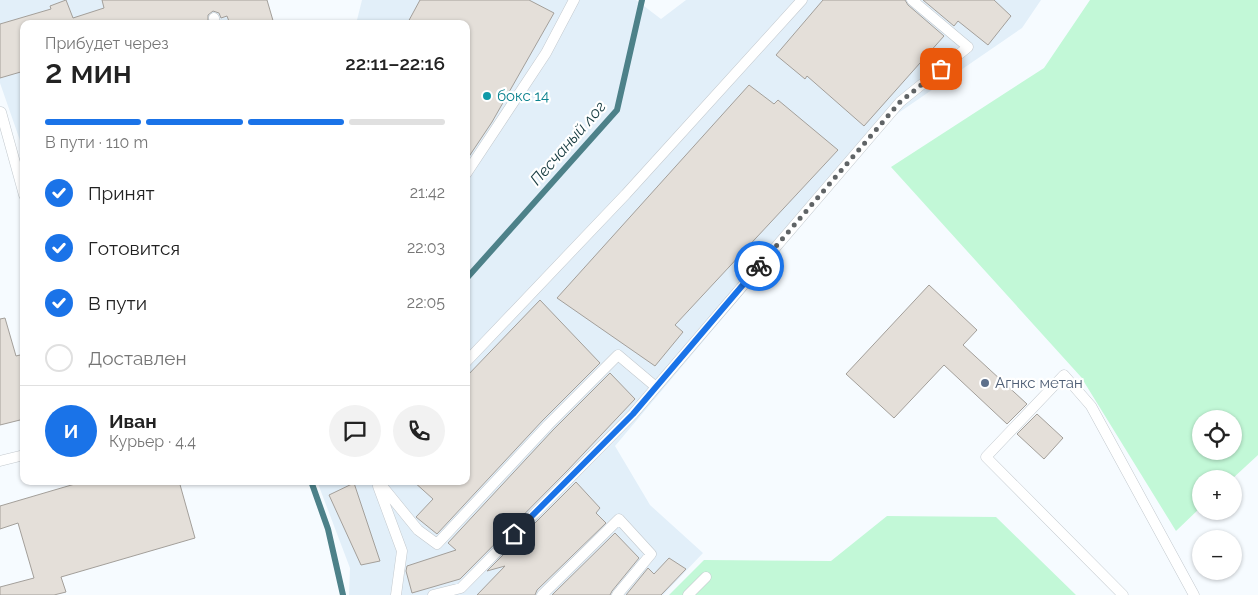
<!DOCTYPE html>
<html lang="ru">
<head>
<meta charset="utf-8">
<style>
  :root { --surface:#fff; --page:#f2f2f2; --text:#222; --muted:#767676; --line:#e0e0e0; --accent:#1a73e8 }
  body { margin:0; font-family:Raleway,sans-serif; background:var(--page); color:var(--text); height:100vh; display:flex; flex-direction:column; font-size:19px; white-space:nowrap }
  * { box-sizing:border-box; margin:0 }
  p { font-size:16px; color:var(--muted) }
  .icon { flex:none; width:28px; height:28px; fill:none; stroke:currentColor; stroke-width:2; stroke-linecap:round; stroke-linejoin:round }
  .map { position:relative; flex:1; overflow:hidden }
  .side { position:absolute; left:20px; top:20px; width:450px; height:465px; display:flex; flex-direction:column; background:var(--surface); border-radius:10px; box-shadow:0 1px 4px #0004 }
  .side>* { flex:none }
  .tools { position:absolute; left:1192px; top:410px; display:grid; gap:10px }
  .tools a { display:grid; place-items:center; width:50px; height:50px; border-radius:50%; background:var(--surface); box-shadow:0 1px 4px #0004; font-size:25px }
  .pin { position:absolute; display:grid; place-items:center; width:42px; height:42px; color:#fff; margin:-21px; border-radius:10px; box-shadow:0 2px 8px #0006 }
  .courier { position:absolute; display:grid; place-items:center; width:50px; height:50px; margin:-25px; border:4px solid #1a73e8; border-radius:50%; background:#fff; color:#222; box-shadow:0 1px 6px #0007 }
  .headline em { font-style:normal; font-weight:600 }
  .headline div { display:flex; flex-direction:column-reverse }
  .headline { display:flex; align-items:center; justify-content:space-between; height:85px; padding:0 25px }
  h1 { font-size:32px; font-weight:600; line-height:38px }
  .bar { display:grid; grid-template-columns:repeat(4,1fr); gap:8px 5px; align-content:center; height:60px; padding:0 25px }
  .bar i { height:6px; border-radius:4px; background:var(--line) }
  .bar .on { background:var(--accent) }
  .bar p { grid-column:span 4 }
  .line { display:flex; align-items:center; gap:12px; padding:0 25px; border-top:1px solid var(--line) }
  .line div { flex:1 }
  .round { display:grid; place-items:center; flex:none; width:52px; height:52px; border-radius:26px; background:var(--page) }
  ol { padding:0 25px; list-style:none }
  li { display:flex; align-items:center; gap:15px; height:55px }
  li p { margin-inline-start:auto }
  li .icon { padding:5px; border-radius:50%; background:var(--accent); color:#fff; stroke-width:4 }
  li:last-child { color:var(--muted) }
  li i { width:28px; height:28px; border:2px solid var(--line); border-radius:50% }
  .map>svg:first-child { display:block }
  .built { fill:#e2eff9 }
  .green { fill:#c2f8d7; fill-rule:evenodd }
  .lines { fill:none; stroke-linecap:round; stroke-linejoin:round }
  .stream { stroke:#4d8189; stroke-width:6 }
  .building { fill:#e4dfd9; stroke:#a39f9a }
  .lane-casing { stroke:#c3c9ce; stroke-width:11 }
  .lane { stroke:#fff; stroke-width:10 }
  .done { stroke:#606466; stroke-width:5; stroke-dasharray:0 9 }
  .route { stroke:#1a73e8; stroke-width:6 }
  .culture-dot { fill:#0f9aa8; stroke:#fff; stroke-width:2 }
  .service-dot { fill:#5c6f8a; stroke:#fff; stroke-width:2 }
  .labels { text-anchor:middle; dominant-baseline:central; stroke-width:4.5; stroke-linejoin:round; paint-order:stroke }
  .culture-label { font-size:15px; fill:#0d838f; stroke:#fff; text-anchor:start }
  .service-label { font-size:15px; fill:#4e5e75; stroke:#fff; text-anchor:start }
  .water-label { font-size:16px; font-style:italic; fill:#163b40; stroke:#fff }
</style>
</head>
<body>
<div class="map">
<svg width="1258" height="595" viewBox="0 0 1258 595">
  <rect width="100%" height="100%" fill="#f6fbff"/>
  <path class="built" d="M0,0H243L274,24H24V152L0,83Z
    M362,0H636L661,19L686,0H1041L1022,28L891,118L615,446L650,505L703,553L663,595H349L350,568L317,481H466V24H356Z"/>
  <path class="green" d="M1090,0H1258V455L1232,479H1201V507L1176,531L1081,377L891,167L1044,68ZM1201,419H1234V451H1201Z
    M887,516L996,517L1076,595H669L704,560L831,561Z"/>
  <g class="lines">
    <path class="stream" d="M466,279L617,110L642,0
      M311,481L328,529L343,595"/>
  </g>
  <path class="building" d="M66,0L73,18L104,8L102,0H267L274,24H230L227,16L221,18L219,13L213,11L208,15V21L198,24H24V71L0,78V24L51,9L50,6Z
    M420,0H529L554,13L492,122L466,161V24H407Z
    M823,0H905L908,5L944,36L864,126L807,76L805,79L776,55Z
    M923,0H994L1011,16L988,45L958,21L954,26Z
    M749,85L774,104L778,100L838,150L675,325L683,332L655,366L557,298Z
    M929,285L977,330L963,345L1027,404L1007,424L944,365L894,418L846,374Z
    M540,300L600,363L543,420L437,534L416,517L433,499L413,481H466V377Z
    M5,318L16,356L24,354V419L0,425V319Z
    M610,373L635,399L567,471L460,579L412,593L406,571L407,566L456,550L448,543L553,430Z
    M1037,414L1063,438L1044,459L1017,434Z
    M85,481H179L195,538L61,577L66,592L54,595H0V587L34,578L18,523L0,529V506Z
    M576,482L600,508L596,513L606,523L537,590L535,595H477L505,566L487,571Z
    M354,483L380,561L361,565L329,495Z
    M615,533L639,558L612,591L610,595H552Z
    M669,558L686,569L661,595H626L648,568L654,574Z"/>
  <g class="lines">
    <defs>
      <path id="lane" d="M214,18L215,24
        M1,112L24,195
        M466,174L546,53L574,0
        M466,362L626,194L802,0
        M0,461L24,455
        M378,481L418,530L437,544L548,425L618,355L656,387
        M378,486L402,551L396,595
        M433,595L461,588L633,414L900,102L968,47L912,0
        M542,595L619,519L651,554L617,595
        M688,595L706,577
        M1123,595L986,457L1064,375L1091,406L1194,595"/>
    </defs>
    <use href="#lane" class="lane-casing"/>
    <use href="#lane" class="lane"/>
  </g>
  <g class="lines">
    <path class="done" d="M759,266L900,102L941,69"/>
    <path class="route" d="M514,534L633,414L759,266"/>
  </g>
  <circle class="culture-dot" cx="487" cy="96" r="5"/>
  <circle class="service-dot" cx="985" cy="383" r="5"/>
  <g class="labels">
    <g class="culture-label">
      <text x="497" y="96">бокс 14</text>
    </g>
    <g class="service-label">
      <text x="995" y="383">Агнкс метан</text>
    </g>
    <g class="water-label">
      <text transform="translate(568 143) rotate(-49)">Песчаный лог</text>
    </g>
  </g>
</svg>
<div class="tools">
<a><svg class="icon" aria-label="locate" viewBox="0 0 24 24"><circle cx="12" cy="12" r="6"/><path d="M12 2v4M12 18v4M2 12h4M18 12h4"/></svg></a>
<a>+</a>
<a>−</a>
</div>
<div class="pin" style="left:941px;top:69px;background:#ea580c"><svg class="icon" aria-label="bag" viewBox="0 0 24 24"><path d="M5 8h14l-1 12H6zM9 8a3 3 0 0 1 6 0"/></svg></div>
<div class="pin" style="left:514px;top:534px;background:#1f2937"><svg class="icon" aria-label="home" viewBox="0 0 24 24"><path d="M3 11l9-7 9 7M6 9v11h12V9"/></svg></div>
<div class="courier" style="left:759px;top:266px"><svg class="icon" aria-label="bike" viewBox="0 0 24 24"><circle cx="6" cy="16" r="4"/><circle cx="18" cy="16" r="4"/><path d="M6 16l4-8h5l3 8M10 8l3 8H6M13 5h3"/></svg></div>
<section class="side">
<div class="headline"><div><h1>2 мин</h1><p>Прибудет через</p></div><em>22:11–22:16</em></div>
<div class="bar"><i class="on"></i><i class="on"></i><i class="on"></i><i></i><p>В пути · 110 m</p></div>
<ol>
<li><svg class="icon" aria-label="check" viewBox="0 0 24 24"><path d="M5 12l5 5 9-10"/></svg>Принят<p>21:42</p></li>
<li><svg class="icon" aria-label="check" viewBox="0 0 24 24"><path d="M5 12l5 5 9-10"/></svg>Готовится<p>22:03</p></li>
<li><svg class="icon" aria-label="check" viewBox="0 0 24 24"><path d="M5 12l5 5 9-10"/></svg>В пути<p>22:05</p></li>
<li><i></i>Доставлен</li>
</ol>
<div class="line" style="height:90px"><b class="round" style="background:var(--accent);color:#fff">И</b><div><b>Иван</b><p>Курьер · 4.4</p></div><a class="round"><svg class="icon" aria-label="chat" viewBox="0 0 24 24"><path d="M4 5h16v11H9l-5 4z"/></svg></a><a class="round"><svg class="icon" aria-label="phone" viewBox="0 0 24 24"><path d="M5 4h4l2 5-3 2q2 4 5 5l2-3 5 2v4C11 20 4 13 5 4z"/></svg></a></div>
</section>
</div>
</body>
</html>
